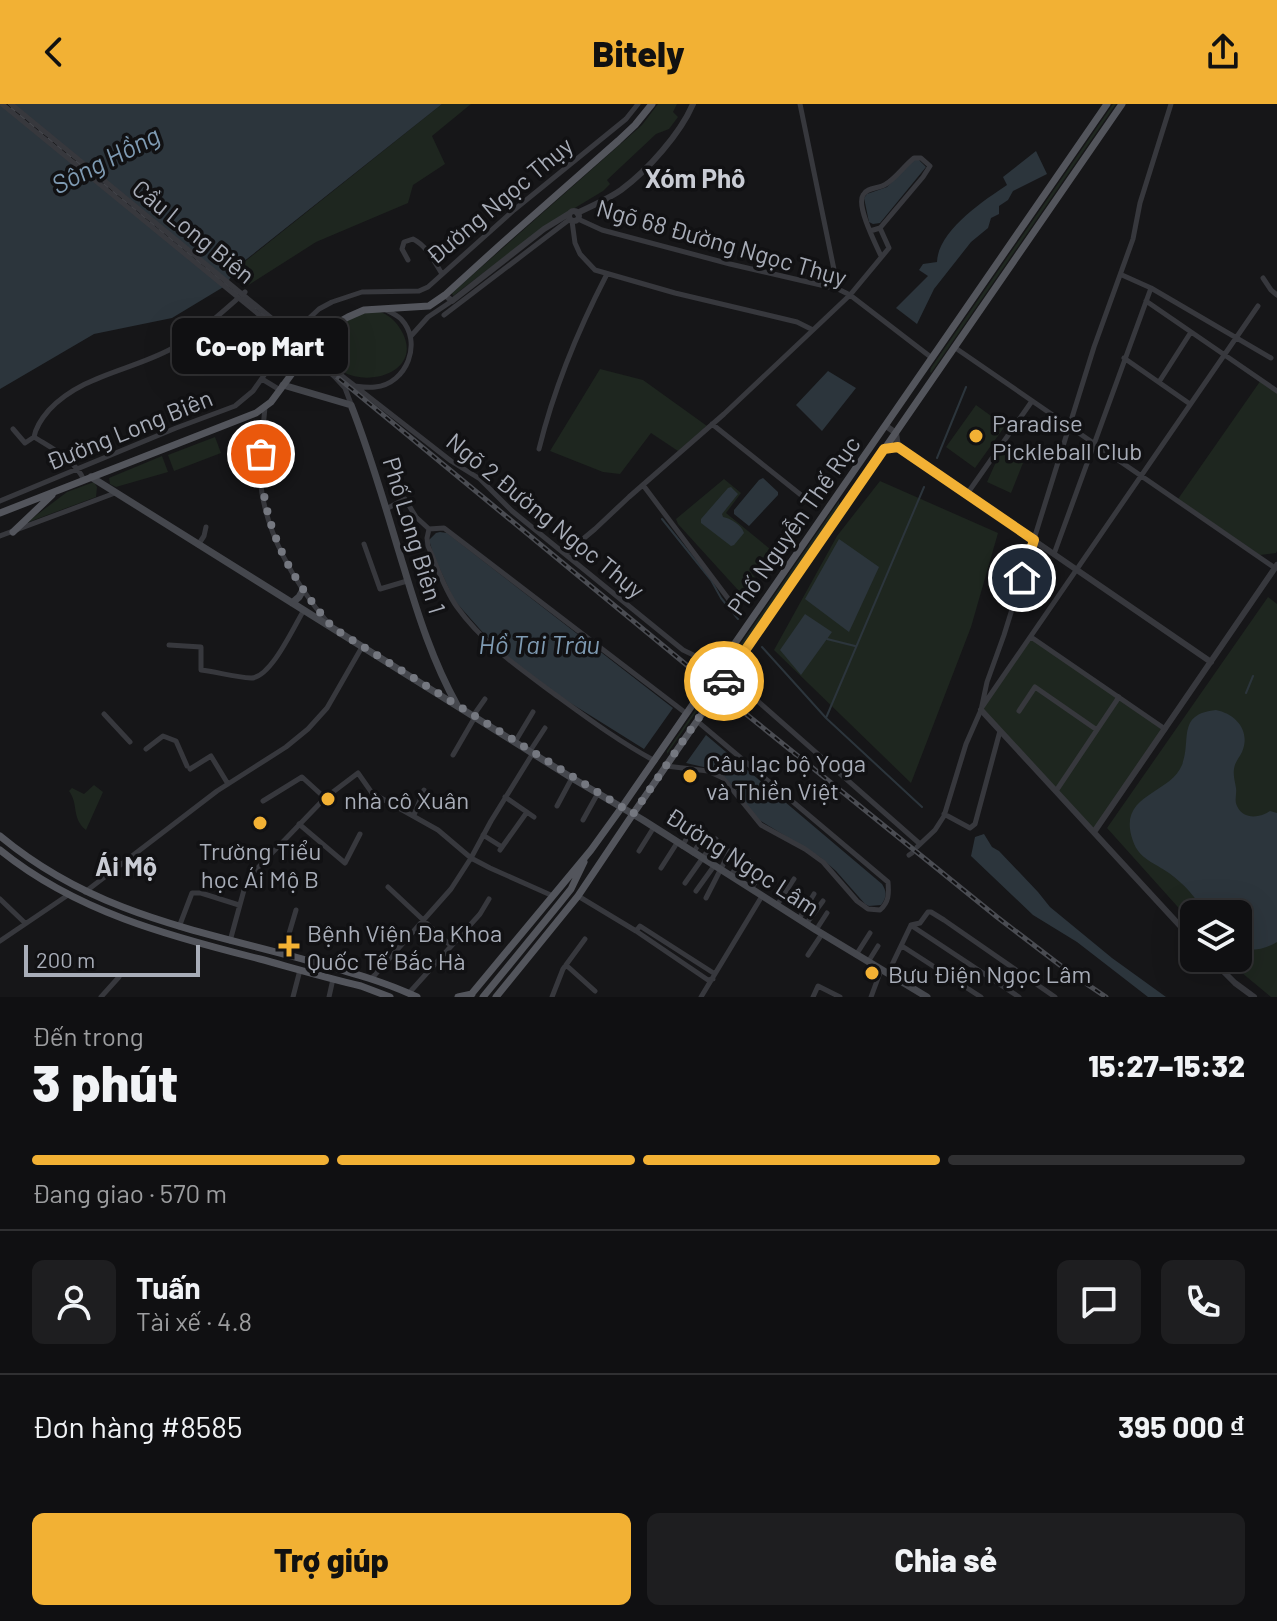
<!DOCTYPE html>
<html lang="vi">
<head>
<meta charset="utf-8">
<style>
  :root { --surface:#101012; --page:#1e1e20; --text:#f1f3f6; --muted:#9c9d9f; --line:#303032; --accent:#f2b134 }
  body { margin:0; font-family:Barlow,sans-serif; background:var(--page); color:var(--text); height:100vh; display:flex; flex-direction:column; font-size:30px; white-space:nowrap }
  * { box-sizing:border-box; margin:0 }
  p { font-size:26px; color:var(--muted) }
  .icon { flex:none; width:44px; height:44px; fill:none; stroke:currentColor; stroke-width:2; stroke-linecap:round; stroke-linejoin:round }
  .map { position:relative; height:893px; overflow:hidden }
  .drawer { display:flex; flex-direction:column; background:var(--surface); flex:1 }
  .drawer>* { flex:none }
  .buttons { position:absolute; left:1180px; top:796px; display:grid; gap:16px }
  .buttons a { display:grid; place-items:center; width:72px; height:72px; border-radius:12px; background:var(--surface); box-shadow:0 8px 32px #0002,0 0 0 2px var(--line); font-size:40px }
  .scale { position:absolute; left:24px; bottom:20px; width:176px; box-sizing:border-box; padding-left:8px; border:4px solid #a8adb8; border-top:0; font-size:22px; line-height:28px; white-space:nowrap; color:#a8adb8; -webkit-text-stroke:6px #111113; paint-order:stroke }
  .pin { position:absolute; display:grid; place-items:center; width:68px; height:68px; color:#fff; margin:-34px; border:4px solid #fff; border-radius:50%; box-shadow:0 2px 8px #0007 }
  .courier { position:absolute; display:grid; place-items:center; width:80px; height:80px; margin:-40px; border:6px solid #f2b134; border-radius:50%; background:#fff; color:#222; box-shadow:0 2px 10px #0007 }
  .bubble { position:absolute; height:56px; border-radius:12px; background:var(--surface); box-shadow:0 8px 32px #0002,0 0 0 2px var(--line); font-size:26px; font-weight:800; line-height:56px; text-align:center }
  .head em { font-style:normal; font-weight:800 }
  .head div { display:flex; flex-direction:column-reverse }
  .head { display:flex; align-items:center; justify-content:space-between; height:136px; padding:0 32px }
  h1 { font-size:52px; font-weight:800; line-height:60px }
  .bar { display:grid; grid-template-columns:repeat(4,1fr); gap:12px 8px; align-content:center; height:96px; padding:0 32px }
  .bar i { height:10px; border-radius:6px; background:var(--line) }
  .bar .selected { background:var(--accent) }
  .bar p { grid-column:span 4 }
  .line { display:flex; align-items:center; gap:20px; padding:0 32px; border-top:2px solid var(--line) }
  .line div { flex:1 }
  .round { display:grid; place-items:center; flex:none; width:84px; height:84px; border-radius:12px; background:var(--page) }
  .action { display:flex; gap:16px; margin-top:auto; padding:16px 32px }
  .action a { flex:1; height:92px; border-radius:12px; background:var(--accent); color:#111; font-size:32px; font-weight:800; line-height:92px; text-align:center }
  .action a+a { background:var(--page); color:var(--text) }
  header { display:flex; justify-content:space-between; align-items:center; height:104px; padding:0 32px; background:var(--accent); color:#111; font-size:36px; font-weight:800 }
  .map>svg:first-child { display:block }
  .green { fill:#1e261f }
  .water { fill:#2c353c }
  .lines { fill:none; stroke-linecap:round; stroke-linejoin:round }
  .stream { stroke:#2c353c; stroke-width:2 }
  .minor { stroke:#37383d; stroke-width:5 }
  .tertiary { stroke:#37383d; stroke-width:6 }
  .secondary { stroke:#45474d; stroke-width:7 }
  .primary { stroke:#53555c; stroke-width:7 }
  .rail-casing { stroke:#4a4c52; stroke-width:5 }
  .rail { stroke:#111113; stroke-width:2; stroke-dasharray:6; stroke-linecap:butt }
  .minor-bridge { stroke:#37383d; stroke-width:5 }
  .done { stroke:#757880; stroke-width:8; stroke-dasharray:0 14.4 }
  .route { stroke:#f2b134; stroke-width:10 }
  .poi-dot { fill:#f2b134; stroke:#111113; stroke-width:3 }
  .labels { text-anchor:middle; dominant-baseline:central; stroke-width:7; stroke-linejoin:round; paint-order:stroke }
  .street-label { font-size:24px; fill:#a8adb8; stroke:#111113 }
  .poi-label { font-size:24px; fill:#a8adb8; stroke:#111113; text-anchor:start }
  .water-label { font-size:26px; font-style:italic; fill:#7f9bb3; stroke:#111113 }
  .neighbourhood-label { font-size:26px; font-weight:bold; fill:#c9ccd4; stroke:#111113 }
</style>
</head>
<body>
<header><svg class="icon" aria-label="back" viewBox="0 0 24 24"><path d="M15 5l-7 7 7 7"/></svg>Bitely<svg class="icon" aria-label="share" viewBox="0 0 24 24"><path d="M12 15V3M7 8l5-5 5 5M5 13v7h14v-7"/></svg></header>
<div class="map">
<svg width="1277" height="893" viewBox="0 0 1277 893">
  <rect width="100%" height="100%" fill="#161618"/>
  <path class="green" d="M442,0H471L432,32L445,60L413,81L408,99L316,138L244,184L238,163Z
    M658,0H677L673,8L678,13L669,25L656,30L607,76L610,80L603,87L545,122L453,192L452,189L642,21Z
    M1113,0H1116L931,269L930,268L931,264Z
    M364,206C370,207 378,207 383,209C390,212 397,219 401,226C424,265 373,284 343,268C332,263 323,252 313,244L324,229Z
    M600,265L643,276L707,322L678,347L651,329L620,370L603,368L550,347Z
    M1261,276L1277,287V447L1276,449L1260,451L1178,395Z
    M976,301L1005,322L975,364L946,343Z
    M215,333L221,349L174,367L168,351Z
    M1000,349L1023,359L1011,389L987,378Z
    M162,352L168,368L116,383L110,380L109,374Z
    M724,375L741,389L726,409L770,445L751,469L761,479L748,497L678,420L676,415Z
    M880,377L998,429L971,523L911,679L774,546L837,432Z
    M94,378L97,383L96,393L26,419L67,388Z
    M839,397V403L667,650V647Z
    M1268,493L1277,500V893H1271L1224,854H1238V810H1194V821L1107,724Z
    M1031,533L1165,625L1094,728L981,606Z
    M94,681L103,688L86,726C71,714 79,700 69,687L72,684L84,690Z"/>
  <path class="water" d="M0,0H442L238,162L225,182L172,214L94,230L0,285Z
    M1036,47L1047,70L1013,87L1008,96L999,102V110L991,114L988,124L971,138L934,185L917,220L896,204L928,172L919,166L923,160L937,158C938,127 983,97 1007,81L1003,73Z
    M913,56H919L926,63L880,119L873,120L869,118L864,94L867,90L887,83Z
    M828,267L856,284L822,327L796,301Z
    M763,374L778,388V391L749,422L734,410V406L759,376Z
    M731,383L738,390L722,410L723,413C730,414 742,421 744,429L734,441L731,442L701,419V415L728,384Z
    M440,428L447,429L673,604L644,645L564,595L514,558L486,532L454,496L434,452L429,436L436,429Z
    M839,435L879,463L849,528L805,495Z
    M805,510L832,528L801,571L780,546Z
    M1216,606C1236,610 1251,627 1242,648C1239,654 1235,658 1234,665C1233,672 1235,677 1236,684C1237,690 1234,696 1237,702C1243,716 1260,714 1270,707L1277,709V838C1264,846 1252,847 1238,845V810H1205C1196,793 1184,780 1169,769C1155,759 1139,755 1133,737C1116,690 1170,691 1182,661C1192,636 1176,610 1216,606Z
    M706,631L882,780C887,788 887,793 881,801L869,802L865,800L836,767L820,753L756,714L738,688L721,669L712,665L686,659Z
    M984,730L992,743L999,747L1038,788L1050,803L1112,854L1166,893H1148L1077,838L1033,811L971,752L975,733Z"/>
  <g class="lines">
    <path class="stream" d="M937,354L966,283
      M662,415L711,476L721,494L738,515
      M827,535L855,542
      M762,543L826,614L922,703
      M1246,589L1253,572
      M826,614L924,383"/>
    <path class="minor" d="M800,0L838,185
      M578,115L602,126L730,160L838,185L850,191L932,254
      M572,117L575,139L580,150L595,166L675,189L797,218L813,226
      M870,127L880,124L923,73L930,62L921,54H914C904,62 896,74 886,80C879,85 867,83 863,91C856,102 876,141 881,152
      M408,156L402,145L404,138L413,135C427,142 434,157 442,170
      M1122,171L1151,184L1271,254
      M1263,174L1271,186L1277,191
      M1146,197L1277,287
      M444,211L570,115
      M411,232L428,213L452,197
      M954,243L1275,464
      M1124,254L1190,300
      M337,268L451,357L480,375L512,407L683,546L718,563
      M334,272L345,284L351,300
      M262,275L280,286
      M1159,278L1191,228
      M355,282C362,283 368,284 375,283C407,280 423,238 401,215C396,210 390,208 384,205
      M265,303C263,326 260,349 260,371C263,426 294,479 329,520
      M712,320L801,391
      M13,325L25,339L34,333
      M539,345C554,284 578,226 607,170
      M84,376C74,355 53,345 34,333C36,322 42,314 49,306C82,271 130,267 171,245C199,230 221,209 245,188
      M643,381L736,505
      M967,390L1032,297
      M0,397L176,324L235,302L253,287L290,234L303,220L319,205L332,198L362,188L419,187L428,183L514,106L626,15L638,0
      M386,405L405,395L416,413L429,425
      M429,425L427,434L428,442C437,462 444,485 457,503C482,538 518,563 553,589C586,613 618,637 655,657
      M429,425L444,424L687,610
      M0,432L115,389
      M364,440L380,485L407,477
      M198,441L204,432L206,423
      M565,450L595,425L629,393L724,310L813,226L850,191L889,144L880,124
      M1054,450L1151,184
      M1031,533L1165,625
      M169,541L201,543V566C217,568 235,573 251,574C271,574 294,522 304,506
      M728,571L920,740
      M982,603L1258,202
      M1019,607L1035,583L1097,626
      M104,610L130,638
      M473,612L485,595
      M515,638L533,608
      M146,645L163,632L176,637L187,662
      M530,647L545,624
      M453,651L475,613
      M666,662L708,667L723,674L761,721L805,745L823,758L857,797L868,805L880,806C889,798 889,790 888,778L697,617
      M190,665L211,652L228,680
      M1056,687L1119,593
      M505,693L534,713
      M263,697L302,673L325,694
      M557,702L572,674
      M944,710L970,724L975,720L1000,627
      M414,711L424,686
      M583,716L598,689
      M299,720L345,759L360,730
      M483,731L502,743
      M682,742L695,721
      M917,743L935,726L944,712L966,640L981,606L987,578L1004,531L1094,243L1133,135L1140,99L1171,0
      M500,746L527,708
      M639,747L654,723
      M693,749L706,729
      M909,751L912,749
      M661,764L677,739
      M731,771L744,753
      M737,776L750,757
      M685,779L716,735
      M388,783L451,842
      M751,785L762,768
      M696,787L714,762
      M85,788L217,687L286,643L308,625L327,604L362,543
      M578,792L636,827L708,876L713,875
      M706,794L730,747
      M0,795L25,819
      M777,801L794,775
      M799,815L814,790
      M806,820L823,797
      M911,821L920,819L928,808H931L944,816L1055,893
      M912,822L1019,893
      M179,823L192,789H201L239,801
      M816,826L827,809
      M636,827L640,822L715,870
      M0,837L68,791
      M230,837L247,775L325,694L358,669L372,689L438,726L471,754L490,764L553,792
      M902,842L981,893
      M283,850L296,806
      M808,851L822,830
      M856,851L870,829
      M868,858L878,842
      M566,861L595,887
      M888,869L911,821
      M372,874L451,785L471,754L491,717L533,649
      M409,889L480,810L489,795
      M101,893L119,873
      M293,893L300,866
      M329,893L333,875
      M552,893L563,865L585,835
      M701,893L762,792
      M813,893L818,882L840,893
      M871,893L881,866"/>
    <path class="tertiary" d="M569 112a5 5 0 1 1 10 0a5 5 0 1 1-10 0Z
      M577,109C592,102 608,95 621,86C648,66 680,30 693,0
      M445,191L452,197L544,125L570,109
      M886,322L896,329L898,343L1211,558
      M981,606L1194,837
      M1094,728L1277,461
      M1210,854L1235,879L1254,893"/>
    <path class="secondary" d="M283,281L351,301C372,354 387,409 404,464C418,511 433,558 457,601
      M91,373L572,674L643,716L816,826L927,893
      M292,499L299,493L303,486"/>
    <path class="primary" d="M0,409L256,309L271,298L316,237L332,222L348,213L364,206L429,202L445,191L500,141L618,37L635,21L652,0
      M13,428L52,391
      M0,732C95,811 198,826 313,858C349,868 383,877 417,893
      M0,746C75,807 168,832 260,855C293,864 327,874 361,882L390,893
      M458,893L472,890
      M469,893L591,746L622,703L1107,0
      M483,893L559,800L571,785L584,758
      M496,893L578,792L633,710L1122,0"/>
    <defs>
      <path id="rail" d="M6,0L746,610L997,813L1069,868L1106,893"/>
    </defs>
    <use href="#rail" class="rail-casing"/>
    <use href="#rail" class="rail"/>
    <path class="minor-bridge" d="M2,0L334,272
      M11,0L337,268"/>
  </g>
  <g class="lines">
    <path class="done" d="M261,350C260,420 289,473 333,524L633,710L724,577"/>
    <path class="route" d="M724,577L884,345L898,343L1034,436L1022,474"/>
  </g>
  <g class="poi-dot">
    <circle cx="976" cy="332" r="8"/>
    <circle cx="690" cy="672" r="8"/>
    <circle cx="328" cy="695" r="8"/>
    <circle cx="260" cy="719" r="8"/>
    <path d="M285 830h8v8h8v8h-8v8h-8v-8h-8v-8h8z"/>
    <circle cx="872" cy="869" r="8"/>
  </g>
  <g class="labels">
    <g class="street-label">
      <text transform="translate(499 96) rotate(-40)">Đường Ngọc Thụy</text>
      <text transform="translate(194 127) rotate(39)">Cầu Long Biên</text>
      <text transform="translate(722 138) rotate(16)">Ngõ 68 Đường Ngọc Thụy</text>
      <text transform="translate(129 325) rotate(-22)">Đường Long Biên</text>
      <text transform="translate(546 411) rotate(39)">Ngõ 2 Đường Ngọc Thụy</text>
      <text transform="translate(793 421) rotate(-55)">Phố Nguyễn Thế Rục</text>
      <text transform="translate(415 431) rotate(73)">Phố Long Biên 1</text>
      <text transform="translate(743 757) rotate(33)">Đường Ngọc Lâm</text>
    </g>
    <g class="poi-label">
      <text x="992" y="318">Paradise<tspan x="992" dy="28">Pickleball Club</tspan></text>
      <text x="706" y="658">Câu lạc bộ Yoga<tspan x="706" dy="28">và Thiền Việt</tspan></text>
      <text x="344" y="695">nhà cô Xuân</text>
      <text x="260" y="746" text-anchor="middle">Trường Tiểu<tspan x="260" dy="28">học Ái Mộ B</tspan></text>
      <text x="307" y="828">Bệnh Viện Đa Khoa<tspan x="307" dy="28">Quốc Tế Bắc Hà</tspan></text>
      <text x="888" y="869">Bưu Điện Ngọc Lâm</text>
    </g>
    <g class="water-label">
      <text transform="translate(105 55) rotate(-27)">Sông Hồng</text>
      <text x="539" y="539">Hồ Tai Trâu</text>
    </g>
    <g class="neighbourhood-label">
      <text x="695" y="73">Xóm Phô</text>
      <text x="126" y="761">Ái Mộ</text>
    </g>
  </g>
</svg>
<div class="buttons">
<a><svg class="icon" aria-label="layers" viewBox="0 0 24 24"><path d="M12 4l9 5-9 5-9-5zM3 14l9 5 9-5"/></svg></a>
</div>
<div class="scale">200 m</div>
<div class="pin" style="left:261px;top:350px;background:#ea580c"><svg class="icon" aria-label="bag" viewBox="0 0 24 24"><path d="M5 8h14l-1 12H6zM9 8a3 3 0 0 1 6 0"/></svg></div>
<div class="pin" style="left:1022px;top:474px;background:#1f2937"><svg class="icon" aria-label="home" viewBox="0 0 24 24"><path d="M3 11l9-7 9 7M6 9v11h12V9"/></svg></div>
<div class="courier" style="left:724px;top:577px"><svg class="icon" aria-label="car" viewBox="0 0 24 24"><path d="M5 17H2v-5l4-1 3-4h7l3 4 3 1v5h-3M9 17h6M6 11h13"/><circle cx="7" cy="17" r="2"/><circle cx="17" cy="17" r="2"/></svg></div>
<div class="bubble" style="left:172px;top:214px;width:176px">Co-op Mart</div>
</div>
<section class="drawer">
<div class="head"><div><h1>3 phút</h1><p>Đến trong</p></div><em>15:27–15:32</em></div>
<div class="bar"><i class="selected"></i><i class="selected"></i><i class="selected"></i><i></i><p>Đang giao · 570 m</p></div>
<div class="line" style="height:144px"><a class="round"><svg class="icon" aria-label="person" viewBox="0 0 24 24"><circle cx="12" cy="8" r="4"/><path d="M4 21q1-7 8-7t8 7"/></svg></a><div><b>Tuấn</b><p>Tài xế · 4.8</p></div><a class="round"><svg class="icon" aria-label="chat" viewBox="0 0 24 24"><path d="M4 5h16v11H9l-5 4z"/></svg></a><a class="round"><svg class="icon" aria-label="phone" viewBox="0 0 24 24"><path d="M5 4h4l2 5-3 2q2 4 5 5l2-3 5 2v4C11 20 4 13 5 4z"/></svg></a></div>
<div class="line" style="height:104px"><div>Đơn hàng #8585</div><b>395 000 ₫</b></div>
<div class="action"><a>Trợ giúp</a><a>Chia sẻ</a></div>
</section>
</body>
</html>
